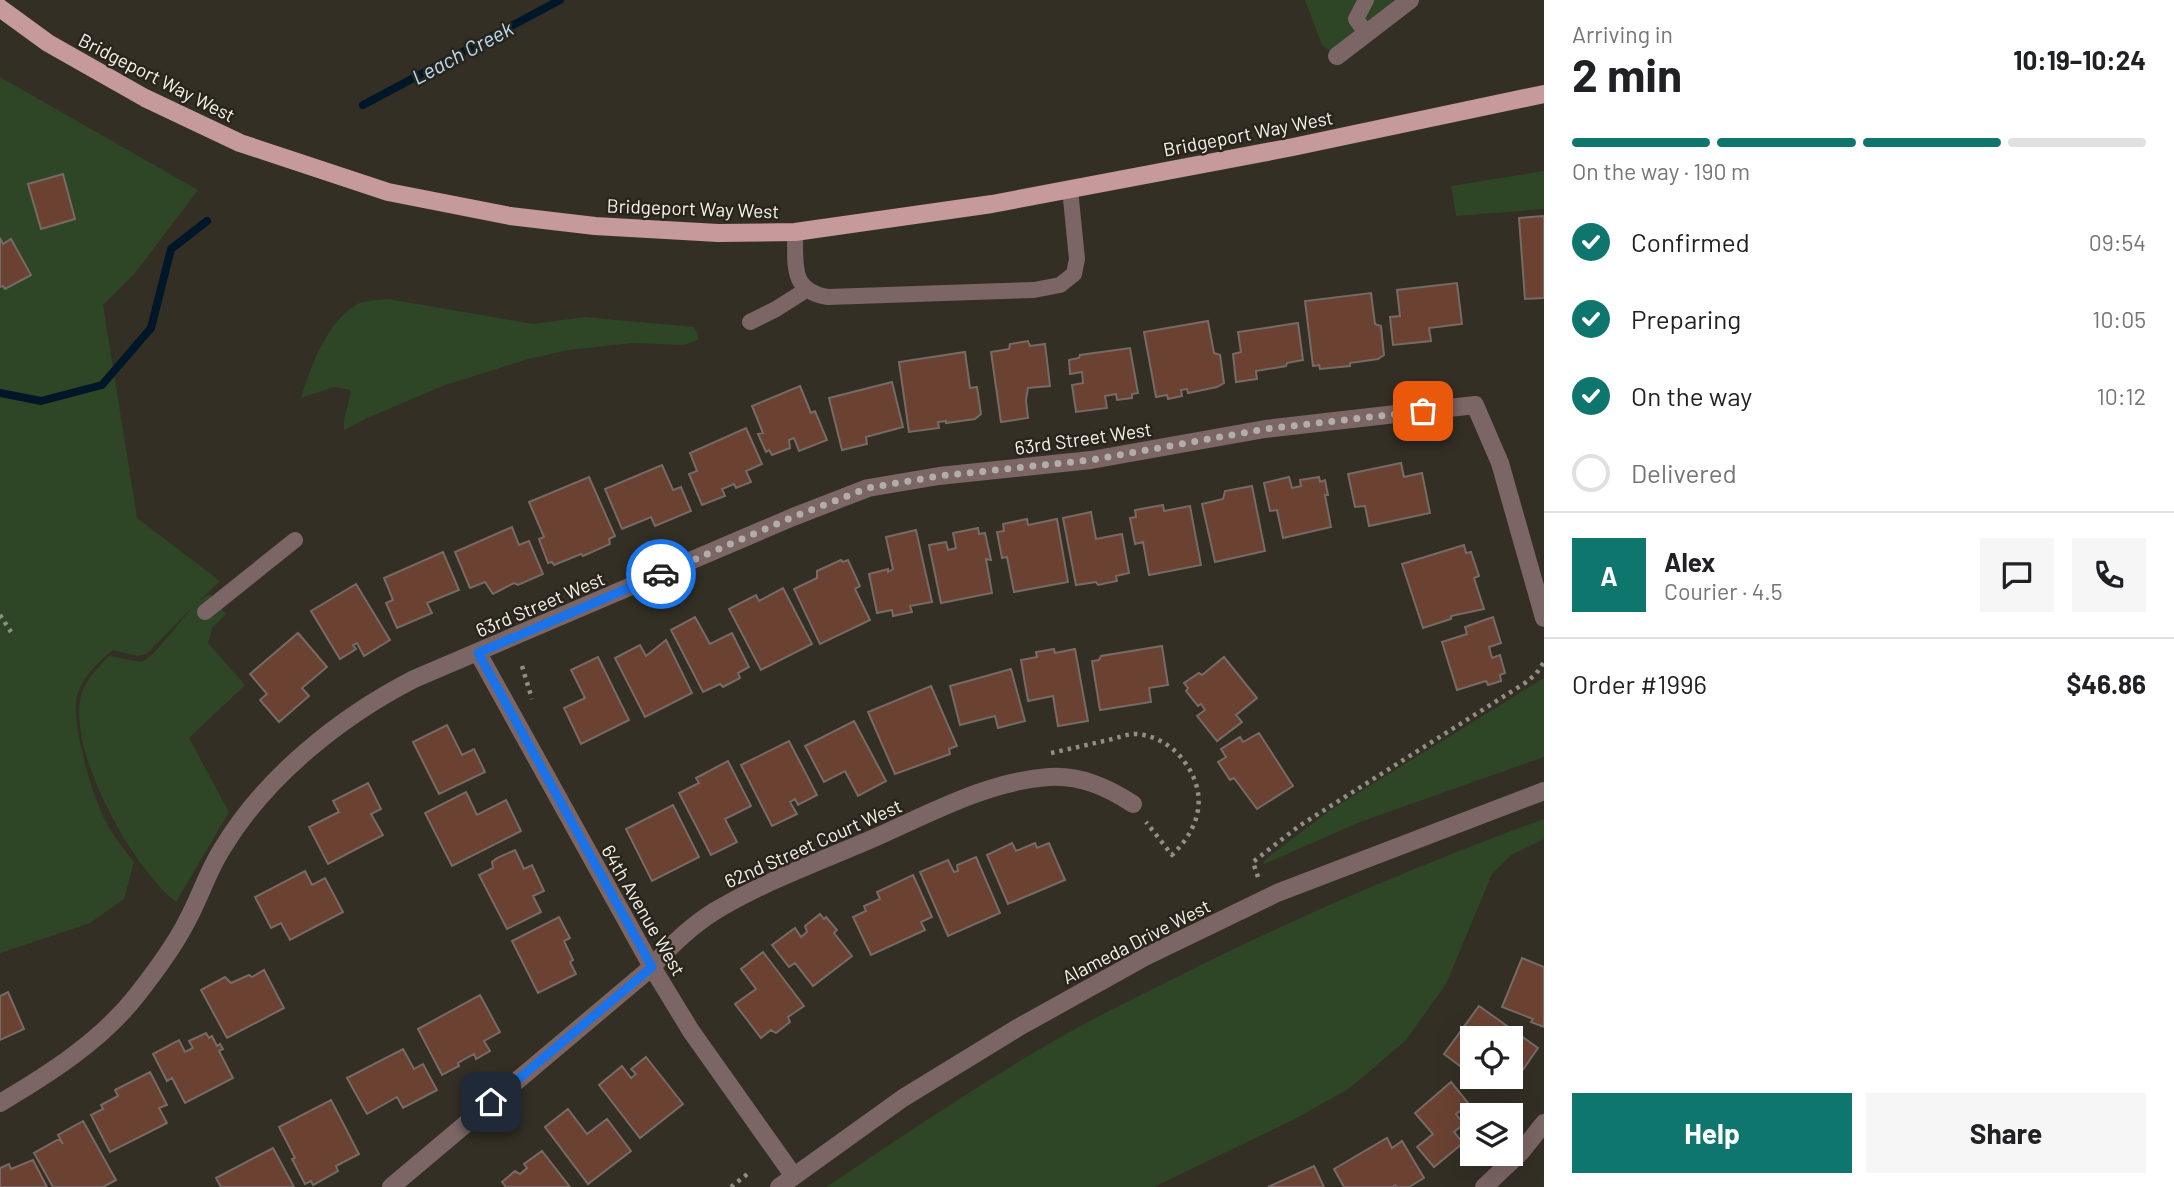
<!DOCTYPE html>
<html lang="en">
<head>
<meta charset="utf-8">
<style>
  :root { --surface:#fff; --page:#f6f6f6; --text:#202124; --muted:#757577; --line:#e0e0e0; --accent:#0f766e }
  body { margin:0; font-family:Barlow,sans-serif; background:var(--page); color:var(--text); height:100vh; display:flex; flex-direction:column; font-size:26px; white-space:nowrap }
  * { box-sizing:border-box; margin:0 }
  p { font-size:23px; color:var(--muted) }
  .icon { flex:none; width:38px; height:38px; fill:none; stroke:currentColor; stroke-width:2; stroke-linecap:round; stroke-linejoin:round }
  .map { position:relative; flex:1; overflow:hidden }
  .panel { display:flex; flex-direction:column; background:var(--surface); width:630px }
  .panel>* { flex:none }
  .fabs { position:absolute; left:1460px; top:1026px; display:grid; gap:14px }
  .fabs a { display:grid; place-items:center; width:63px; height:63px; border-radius:0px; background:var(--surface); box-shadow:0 7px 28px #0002; font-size:35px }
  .pin { position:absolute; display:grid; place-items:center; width:60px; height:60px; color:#fff; margin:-30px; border-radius:14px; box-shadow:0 4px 10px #0006 }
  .courier { position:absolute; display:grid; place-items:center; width:70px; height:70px; margin:-35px; border:5px solid #1a73e8; border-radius:50%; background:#fff; color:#222; box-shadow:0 2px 9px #0007 }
  .headline em { font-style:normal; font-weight:700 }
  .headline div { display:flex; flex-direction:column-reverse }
  .headline { display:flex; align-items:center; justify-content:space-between; height:119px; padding:0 28px }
  h1 { font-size:46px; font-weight:700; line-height:52px }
  .bar { display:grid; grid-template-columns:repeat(4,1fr); gap:10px 7px; align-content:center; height:84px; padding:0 28px }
  .bar i { height:9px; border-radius:5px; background:var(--line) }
  .bar .selected { background:var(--accent) }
  .bar p { grid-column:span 4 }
  .line { display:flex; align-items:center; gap:18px; padding:0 28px; border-top:2px solid var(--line) }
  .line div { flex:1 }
  .round { display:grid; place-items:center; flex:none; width:74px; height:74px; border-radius:0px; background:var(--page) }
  ol { padding:0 28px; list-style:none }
  li { display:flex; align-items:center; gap:21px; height:77px }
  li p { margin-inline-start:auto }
  li .icon { padding:7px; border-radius:50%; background:var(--accent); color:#fff; stroke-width:4 }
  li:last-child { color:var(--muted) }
  li i { width:38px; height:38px; border:4px solid var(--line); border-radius:50% }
  .primary-button { display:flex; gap:14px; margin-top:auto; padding:14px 28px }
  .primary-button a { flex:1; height:80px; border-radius:0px; background:var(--accent); color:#fff; font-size:28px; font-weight:700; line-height:80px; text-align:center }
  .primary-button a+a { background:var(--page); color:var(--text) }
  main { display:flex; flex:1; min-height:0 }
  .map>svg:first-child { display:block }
  .green { fill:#2e4625 }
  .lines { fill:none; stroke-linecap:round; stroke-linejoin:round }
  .stream { stroke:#00172a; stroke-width:8 }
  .building { fill:#6b4232; stroke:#776a65; stroke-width:2 }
  .path { stroke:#918e85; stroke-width:4.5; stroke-dasharray:3.5 5; stroke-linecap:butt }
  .lane { stroke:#7b6565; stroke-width:16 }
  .street { stroke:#7b6565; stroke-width:18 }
  .primary { stroke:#c6999a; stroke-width:18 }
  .done { stroke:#b2aea7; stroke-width:7; stroke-dasharray:0 12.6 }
  .route { stroke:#1a73e8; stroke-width:9 }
  .labels { text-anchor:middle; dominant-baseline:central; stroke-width:5; stroke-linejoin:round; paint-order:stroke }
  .street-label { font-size:19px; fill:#f6f3ed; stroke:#29251b }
  .water-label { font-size:21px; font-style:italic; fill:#b8dcf9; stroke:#29251b }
</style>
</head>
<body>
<main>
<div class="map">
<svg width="1544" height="1187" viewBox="0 0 1544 1187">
  <rect width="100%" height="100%" fill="#332f25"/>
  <path class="green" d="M1305,0H1410L1337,56L1322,45Z
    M0,77L198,190L135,273L103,305L137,518L220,581L199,601L210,594L226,614L212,628L208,643L245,685L189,738L229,812L176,902C133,869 67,751 81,696C85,680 98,668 109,656L142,662L154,653L193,607L146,654L138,656L113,650C98,662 83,676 77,696C70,722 93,798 106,822C113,836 125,850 134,862L124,899L90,923L0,953Z
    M1544,171V209L1456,216L1451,186Z
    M388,299L533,324L585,317L694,327L698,334V340L684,345L632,343L569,350L528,359L445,385L367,418L344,430C342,414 351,405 350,390L334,387L301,398C310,368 327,322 356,305C364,300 379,300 388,299Z
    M1544,678V757L1360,822L1262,865L1267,858L1329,811Z
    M1544,819V839L1511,855L1492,874L1446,984L1406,1040L1350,1088L1293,1120L1154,1187H826C895,1141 964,1094 1035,1052C1080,1025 1128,1001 1175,978C1296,917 1418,865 1544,819Z"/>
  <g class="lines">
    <path class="stream" d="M363,105L560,0
      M0,393L41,401L102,385L151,328L171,249L207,221"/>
  </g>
  <path class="building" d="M63,174L75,219L41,229L28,184Z
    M1544,216V298L1525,299L1519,218Z
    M0,238L3,244L11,239L31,275L5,289L3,286L0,287Z
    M1457,283L1462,324L1429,328L1431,341L1393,345L1390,317L1400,316L1397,290Z
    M1371,293L1375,324L1381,326L1384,355L1378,359L1350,363V366L1320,369L1319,365L1313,366L1305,301Z
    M1208,321L1214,353L1220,355L1224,383L1217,387L1188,393L1187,389L1181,390L1182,396L1168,399L1167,395L1156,397L1144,332Z
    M1298,323L1303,360L1287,363L1286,366L1256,371L1257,379L1236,382L1233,354L1241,352L1238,332Z
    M1028,341L1030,346L1045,344L1050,386L1028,388L1026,400L1028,418L1001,422L991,352L1009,349L1010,344Z
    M1130,348L1138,393L1132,394V398L1117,400L1116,394L1105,396L1107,408L1076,412L1072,385L1083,383L1082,372L1070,374L1069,360L1079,358L1080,355Z
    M965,352L970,388L977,387L981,414L975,419L946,423V421L938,422L939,428L909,432L899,362Z
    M892,382L903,427L866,437L867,444L842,450L829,398Z
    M800,386L811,413L815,411L827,440L799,451L794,438L789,440L790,448L772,455L769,450L766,452L758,434L763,433L752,406Z
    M746,428L762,464L746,471L751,482L736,488L734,484L722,489L725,496L702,505L689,474L697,471L690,453Z
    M1401,463L1404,477L1422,473L1430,513L1369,526L1365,506L1355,507L1348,474Z
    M662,465L673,490L681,487L691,511L655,526L651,517L622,529L605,489Z
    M589,477L615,536L609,539L610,544L583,556L581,554L554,565L552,562L548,563L539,539L544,537L529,502Z
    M1289,477L1292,488L1301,486L1300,480L1319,477L1320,482L1325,480L1328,495H1325L1331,527L1283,538L1277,510L1270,511L1264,483Z
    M1252,486L1265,551L1215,562L1202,504L1223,499L1225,491Z
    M1163,505L1164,511L1190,506L1201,565L1149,575L1143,542L1135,544L1130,518L1136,517L1135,510Z
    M1091,512L1096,539L1122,534L1129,573L1116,576L1117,581L1098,585L1096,582L1076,585L1063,518Z
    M1027,519L1028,525L1057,519L1068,582L1014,592L1007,557L1002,558L997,532L1004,531L1003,524Z
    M512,527L519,545L529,541L543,574L518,585L514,583L493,594L485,582L470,588L455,552Z
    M978,528L979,534L985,533L991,560L986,559L992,593L941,603L929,545L946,542L948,550L956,548L953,533Z
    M916,530L932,602L910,606L912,612L893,616L892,610L877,613L869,574L888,569V572L893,569L886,537Z
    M1464,545L1466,553L1471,552L1479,576L1474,578L1484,609L1451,616V619L1423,628L1402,564Z
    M443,552L459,590L427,603L432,613L397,628L386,603L393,600L384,578Z
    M841,560L843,562L848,560L860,586L855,589L870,620L820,644L794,589L817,578V571Z
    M356,584L390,640L364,656L357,643L353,645L356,649L340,659L311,611Z
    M783,588L812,644L761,670L729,609L756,595L759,601Z
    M695,617L710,644L732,633L749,667L738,673L740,678L723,687L720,684L703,692L671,630Z
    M1493,617L1501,643L1489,647L1492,658L1500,655L1505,673L1500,675L1501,681L1488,685L1486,681L1457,690L1442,642L1467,634L1465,627Z
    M298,633L327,667L302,688L309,696L279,722L260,700L267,694L250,674Z
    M666,640L692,693L645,717L615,658L640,645L646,656Z
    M1162,646L1168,685L1149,688L1151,702L1100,710L1092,661L1099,660L1101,656Z
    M1054,649L1055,653L1075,649L1088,721L1058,726L1053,696L1028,701L1021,660L1037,657L1036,652Z
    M598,657L629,720L581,744L564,708L585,698L571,670Z
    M1224,657L1257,698L1236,715L1242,722L1217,741L1197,716L1205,710L1201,704L1198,706L1186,691L1188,688L1184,683L1199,673L1202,675Z
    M1011,669L1025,721L998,728L995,716L960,725L950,686Z
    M931,686L957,746L949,749L950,754L895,774L868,712Z
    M854,721L886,781L858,796L845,771L824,782L805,746Z
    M447,725L462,755L474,749L485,772L439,794L413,742Z
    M1259,733L1293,786L1257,809L1234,778L1230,780L1218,762L1226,757L1221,749L1240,737L1243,742Z
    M789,741L817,795L798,805L795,799L790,802L797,814L772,826L741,765Z
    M728,761L751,806L725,819L737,842L711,855L679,793L699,783L696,778Z
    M368,783L381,809L371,814L383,835L328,864L309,827L339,812L333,801Z
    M466,792L477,815L506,800L521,831L452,866L425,813Z
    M673,805L699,857L652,881L626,829Z
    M1012,843L1016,851L1035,843L1037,848L1049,843L1065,880L1008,904L987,855Z
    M515,850L524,869L532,865L544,891L533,896L541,912L507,929L479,875L493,868L492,862L497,858Z
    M976,857L1000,913L948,936L920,872L948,860L954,872L958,871L957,865Z
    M305,871L312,885L325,878L343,912L290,940L281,923L271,928L255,897Z
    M913,875L932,917L921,922L925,930L871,955L853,917L866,911L864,906L880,899L877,892Z
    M820,914L824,919L826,917L837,930L834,933L852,956L813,986L795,963L789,967L772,945L795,928L801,937L807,932L805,926Z
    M559,917L570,938L564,941L573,960L570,962L576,974L538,993L512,941Z
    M763,952L804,1006L788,1017L790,1022L776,1033L771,1030L761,1038L735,1004L756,989L741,969Z
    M1522,958L1544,967V1027L1531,1022L1533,1019L1502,1007Z
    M264,970L284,1008L227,1038L201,990L225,977L231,983L249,975L252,977Z
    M8,992L24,1029L0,1040V996Z
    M480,995L500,1032L484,1041L490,1051L476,1059L474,1054L458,1063L459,1066L442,1075L418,1029Z
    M1479,1006L1538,1048L1522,1071L1510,1063V1038H1472V1075L1444,1054Z
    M206,1033L209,1038L212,1036L217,1046L220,1044L223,1049L219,1051L233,1078L185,1103L172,1078L167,1081L153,1054L179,1040L185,1052L193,1048L189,1041Z
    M403,1049L414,1069L423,1064L437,1090L403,1108L397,1097L367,1114L347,1078Z
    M646,1057L683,1104L640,1138L599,1085L622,1066L631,1078L636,1074L631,1069Z
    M150,1072L167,1105L159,1108L167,1123L110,1152L91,1115L103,1109L101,1105L118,1096L115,1090Z
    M1451,1082L1469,1104L1456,1114L1464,1124L1454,1132L1463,1143L1434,1167L1417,1147L1433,1134L1415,1113Z
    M331,1100L359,1154L336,1166L338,1171L313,1185L311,1181L305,1184L292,1159L295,1158L279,1127Z
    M568,1109L587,1134L607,1119L631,1151L588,1184L545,1127Z
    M83,1121L116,1180L103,1187H53L34,1153L59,1139L63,1144L58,1135Z
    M1387,1138L1392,1148L1402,1141L1424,1178L1409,1187H1397L1395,1185L1392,1187H1344L1334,1169Z
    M273,1148L294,1187H221L216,1178Z
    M542,1151L570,1187H506L502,1182L515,1171L520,1174L527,1168L524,1164Z
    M33,1160L47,1187H0V1168L9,1164L11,1169Z
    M1314,1166L1324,1187H1268Z"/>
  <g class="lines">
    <path class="path" d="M0,615L11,632
      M522,666L532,699
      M1051,753C1069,749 1087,745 1104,741C1115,739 1125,734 1136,734C1152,735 1168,743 1179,755C1209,789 1203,825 1172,855L1146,822
      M1258,877L1253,862L1299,826L1525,683L1536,674L1544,662
      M731,1187L750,1172"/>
    <path class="lane" d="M1366,0L1356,19L1366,33
      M795,232C796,263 789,291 828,297L1034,290L1060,285L1074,274L1077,259L1070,189
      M750,322L776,309L806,290
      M205,612L295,540"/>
    <path class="street" d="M1337,56L1410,0
      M478,653L652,967L691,1031L793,1175
      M0,1103C49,1074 101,1041 137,995C155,972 174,947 187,921C200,897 208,871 222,849C265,777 340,717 414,679L793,517L868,488L939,476L1091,460L1265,429L1475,405L1500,463L1544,618
      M391,1187L652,967C670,946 691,926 715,911C765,881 821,861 874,838C929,814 988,781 1049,777C1080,775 1107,787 1133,804
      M779,1187L903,1098L1019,1027L1145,957L1277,893L1544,791
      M1484,1187L1521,1152L1544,1123"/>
    <path class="primary" d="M0,8L48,43L145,98L240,143L388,192L510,216L595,226L718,233L795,232L992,204L1293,147L1544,94"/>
  </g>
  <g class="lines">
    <path class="done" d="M661,574L793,517L868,488L939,476L1091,460L1265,429L1423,411"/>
    <path class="route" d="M491,1102L652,967L478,653L661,574"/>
  </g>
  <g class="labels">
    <g class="street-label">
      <text transform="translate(157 77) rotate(27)">Bridgeport Way West</text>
      <text transform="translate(1248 133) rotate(-11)">Bridgeport Way West</text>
      <text transform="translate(693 208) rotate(2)">Bridgeport Way West</text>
      <text transform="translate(1083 438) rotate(-8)">63rd Street West</text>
      <text transform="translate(540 604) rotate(-23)">63rd Street West</text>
      <text transform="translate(813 843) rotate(-24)">62nd Street Court West</text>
      <text transform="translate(644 910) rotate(60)">64th Avenue West</text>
      <text transform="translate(1136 941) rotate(-27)">Alameda Drive West</text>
    </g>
    <g class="water-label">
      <text transform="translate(462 52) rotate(-28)">Leach Creek</text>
    </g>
  </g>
</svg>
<div class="fabs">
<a><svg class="icon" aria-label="locate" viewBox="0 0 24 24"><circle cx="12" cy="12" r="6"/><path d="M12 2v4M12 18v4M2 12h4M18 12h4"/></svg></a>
<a><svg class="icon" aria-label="layers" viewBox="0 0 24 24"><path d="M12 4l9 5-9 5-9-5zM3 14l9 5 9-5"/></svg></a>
</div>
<div class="pin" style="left:1423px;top:411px;background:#ea580c"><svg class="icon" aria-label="bag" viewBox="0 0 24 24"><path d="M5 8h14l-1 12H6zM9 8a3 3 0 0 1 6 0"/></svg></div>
<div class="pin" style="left:491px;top:1102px;background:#1f2937"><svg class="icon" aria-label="home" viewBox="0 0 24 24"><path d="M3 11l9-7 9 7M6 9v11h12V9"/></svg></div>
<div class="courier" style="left:661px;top:574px"><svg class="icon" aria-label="car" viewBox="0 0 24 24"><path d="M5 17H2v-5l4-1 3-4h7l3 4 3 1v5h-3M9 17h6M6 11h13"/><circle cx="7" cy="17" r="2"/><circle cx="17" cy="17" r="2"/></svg></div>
</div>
<section class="panel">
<div class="headline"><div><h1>2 min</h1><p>Arriving in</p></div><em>10:19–10:24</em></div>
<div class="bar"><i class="selected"></i><i class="selected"></i><i class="selected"></i><i></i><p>On the way · 190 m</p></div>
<ol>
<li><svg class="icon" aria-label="check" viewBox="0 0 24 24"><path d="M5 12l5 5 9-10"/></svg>Confirmed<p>09:54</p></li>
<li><svg class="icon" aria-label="check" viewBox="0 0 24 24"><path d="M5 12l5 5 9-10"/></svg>Preparing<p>10:05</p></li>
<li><svg class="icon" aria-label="check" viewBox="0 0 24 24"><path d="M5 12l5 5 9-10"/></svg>On the way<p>10:12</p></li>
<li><i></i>Delivered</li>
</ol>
<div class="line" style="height:126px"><b class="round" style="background:var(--accent);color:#fff">A</b><div><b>Alex</b><p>Courier · 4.5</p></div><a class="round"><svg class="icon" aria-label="chat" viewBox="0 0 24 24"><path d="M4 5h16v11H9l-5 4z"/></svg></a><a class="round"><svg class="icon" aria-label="phone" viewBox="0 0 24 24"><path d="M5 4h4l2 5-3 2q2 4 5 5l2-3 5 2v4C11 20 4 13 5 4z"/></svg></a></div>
<div class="line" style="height:91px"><div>Order #1996</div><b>$46.86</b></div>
<div class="primary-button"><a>Help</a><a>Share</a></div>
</section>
</main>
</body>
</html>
